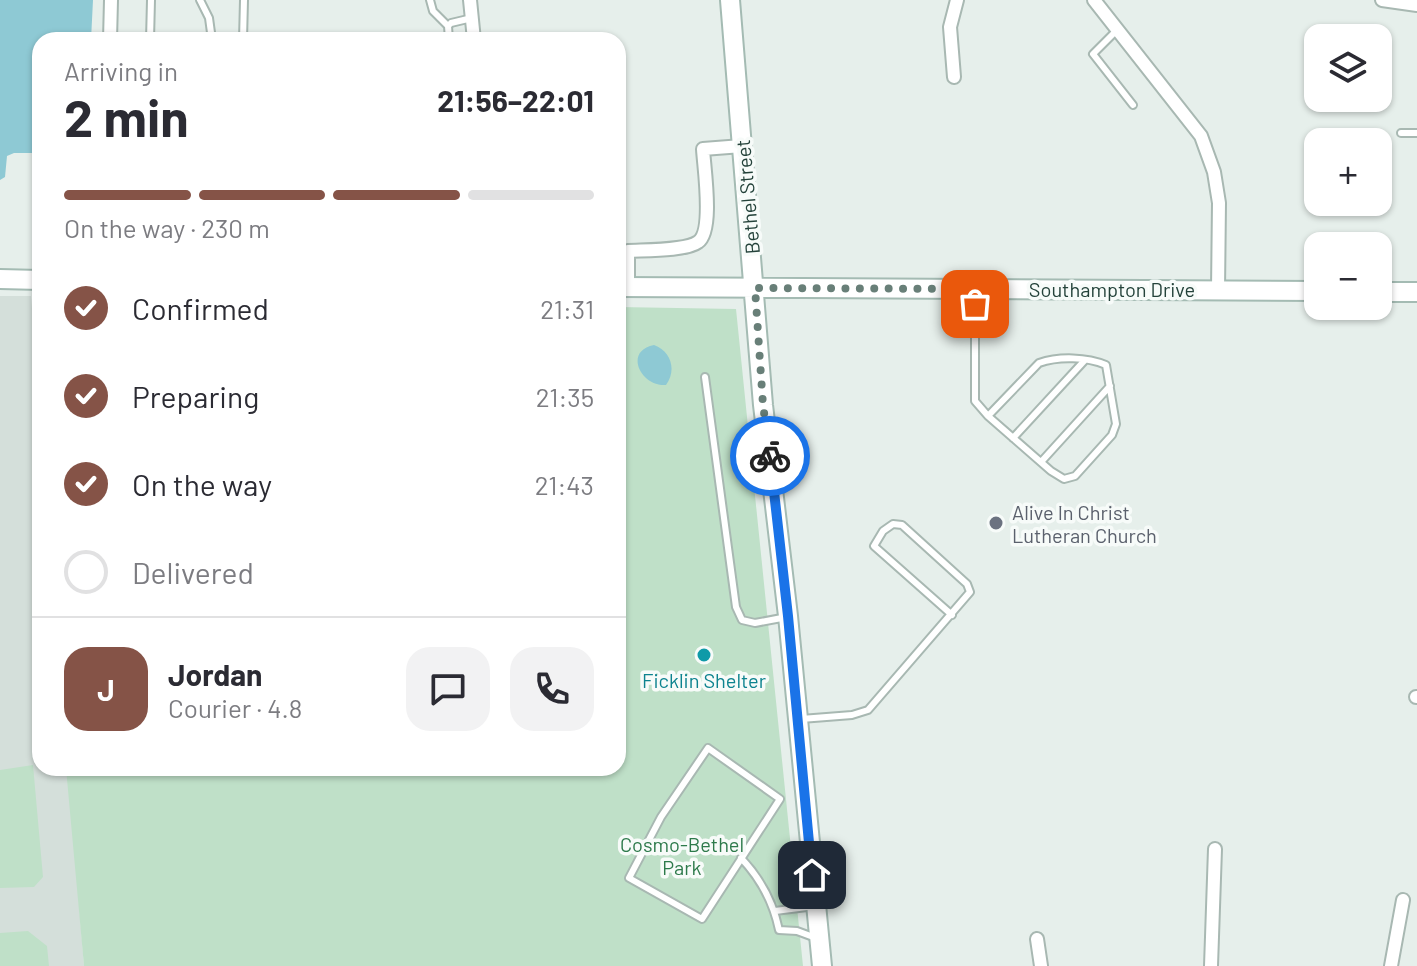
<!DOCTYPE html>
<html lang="en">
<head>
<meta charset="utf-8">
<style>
  :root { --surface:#fff; --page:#f2f2f3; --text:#2b2b33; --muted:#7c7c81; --line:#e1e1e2; --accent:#855347 }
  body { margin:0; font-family:Barlow,sans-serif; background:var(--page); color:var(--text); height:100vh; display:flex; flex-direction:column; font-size:30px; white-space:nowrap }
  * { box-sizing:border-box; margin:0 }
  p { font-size:26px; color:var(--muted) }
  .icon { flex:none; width:44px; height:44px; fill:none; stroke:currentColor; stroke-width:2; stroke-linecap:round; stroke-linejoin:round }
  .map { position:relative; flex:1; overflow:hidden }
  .panel { position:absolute; left:32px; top:32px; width:594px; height:744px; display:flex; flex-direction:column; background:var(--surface); border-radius:24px; box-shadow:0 2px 6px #0004 }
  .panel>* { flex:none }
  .controls { position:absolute; left:1304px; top:24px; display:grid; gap:16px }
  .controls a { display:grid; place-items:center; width:88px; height:88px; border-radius:16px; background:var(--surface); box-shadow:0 2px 6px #0004; font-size:40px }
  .pin { position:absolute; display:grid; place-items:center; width:68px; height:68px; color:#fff; margin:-34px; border-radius:16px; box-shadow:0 4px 12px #0006 }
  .courier { position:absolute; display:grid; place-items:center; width:80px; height:80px; margin:-40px; border:6px solid #1a73e8; border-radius:50%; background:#fff; color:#222; box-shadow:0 2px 10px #0007 }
  .headline em { font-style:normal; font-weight:700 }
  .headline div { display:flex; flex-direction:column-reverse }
  .headline { display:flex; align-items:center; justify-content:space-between; height:136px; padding:0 32px }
  h1 { font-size:52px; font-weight:700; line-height:60px }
  .bar { display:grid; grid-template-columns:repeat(4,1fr); gap:12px 8px; align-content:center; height:96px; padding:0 32px }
  .bar i { height:10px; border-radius:6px; background:var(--line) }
  .bar .active { background:var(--accent) }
  .bar p { grid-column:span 4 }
  .line { display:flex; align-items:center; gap:20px; padding:0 32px; border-top:2px solid var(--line) }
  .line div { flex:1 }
  .round { display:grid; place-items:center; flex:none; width:84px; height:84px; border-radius:24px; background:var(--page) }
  ol { padding:0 32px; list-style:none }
  li { display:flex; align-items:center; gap:24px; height:88px }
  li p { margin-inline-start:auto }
  li .icon { padding:8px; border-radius:50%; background:var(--accent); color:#fff; stroke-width:4 }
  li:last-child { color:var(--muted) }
  li i { width:44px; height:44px; border:4px solid var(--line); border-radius:50% }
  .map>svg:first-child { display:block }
  .built { fill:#d4dfda }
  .green { fill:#bfe0c8 }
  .water { fill:#8ec9d4 }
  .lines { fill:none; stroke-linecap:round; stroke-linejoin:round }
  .lane-casing { stroke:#a8b8b2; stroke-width:10 }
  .street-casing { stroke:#a8b8b2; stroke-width:16 }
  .secondary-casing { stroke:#a4bbb3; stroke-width:22 }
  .lane { stroke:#fff; stroke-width:6 }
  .street { stroke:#fff; stroke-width:12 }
  .secondary { stroke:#fff; stroke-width:18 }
  .done { stroke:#687f78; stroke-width:8; stroke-dasharray:0 14.4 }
  .route { stroke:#1a73e8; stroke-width:10 }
  .worship-dot { fill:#6b7280; stroke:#f7fbf9; stroke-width:3 }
  .culture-dot { fill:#0f9aa8; stroke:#f7fbf9; stroke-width:3 }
  .labels { text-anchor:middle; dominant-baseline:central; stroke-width:7; stroke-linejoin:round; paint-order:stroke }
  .street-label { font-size:20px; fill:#24423a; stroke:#f7fbf9 }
  .worship-label { font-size:20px; fill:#5b616d; stroke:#f7fbf9; text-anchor:start }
  .culture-label { font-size:20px; fill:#0d838f; stroke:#f7fbf9 }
  .park-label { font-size:20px; fill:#2d7a4b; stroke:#f7fbf9 }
</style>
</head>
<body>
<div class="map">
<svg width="1417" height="966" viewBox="0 0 1417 966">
  <rect width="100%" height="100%" fill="#e6efeb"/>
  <path class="built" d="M0,296H31L40,411V768H68L84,966H0Z"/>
  <path class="green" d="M618,307L736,309L803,966H84L66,768H618Z
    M33,765L43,877L34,887L0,888V770Z
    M28,931L47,946L49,966H0V933Z"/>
  <path class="water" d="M0,0H93L91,40H40V153H14L7,156L5,177L0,180Z
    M654,345C671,351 677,370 666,385C641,387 623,351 654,345Z"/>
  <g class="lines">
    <defs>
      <path id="lane" d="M200,0L209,18L212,40
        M430,0L433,11L448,26
        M1117,30L1093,54L1133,105
        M150,40L151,0
        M243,40L244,0
        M449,40L448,26L451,23L472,18
        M1401,133H1417
        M975,292V401L988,416L1051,471L1064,479L1075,476L1112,435L1116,424L1106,365C1087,357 1059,356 1039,363L988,416
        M705,377L736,607L742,620L755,623L787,617
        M1013,438L1085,360
        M1041,462L1110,386
        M801,719L852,715L868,710L970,592L967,584L902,525L893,524L883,531L874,546L952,615
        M708,748L780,799L702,919L629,878L661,817Z
        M741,858C761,879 773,901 779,930L797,931L816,938
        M775,911L815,906"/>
      <path id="street" d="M470,0L474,40
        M1094,0L1201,136L1214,172L1219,203L1218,290
        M1382,0L1417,5
        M110,40L111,0
        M954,77L950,27L957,0
        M628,287V251C644,250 686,251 698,242C714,231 704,168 703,149L742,146
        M1416,697H1417
        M1037,939L1041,966
        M1211,966L1215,849
        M1391,966L1403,900"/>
      <path id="secondary" d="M730,0L763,405L788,616L822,966
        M0,279L40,280
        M618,287L1318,291
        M1378,292H1417"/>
    </defs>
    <use href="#lane" class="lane-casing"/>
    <use href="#street" class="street-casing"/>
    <use href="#secondary" class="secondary-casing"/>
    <use href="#lane" class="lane"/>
    <use href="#street" class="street"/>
    <use href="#secondary" class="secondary"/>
  </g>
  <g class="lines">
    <path class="done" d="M770,456L763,405L755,288L976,289L975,304"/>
    <path class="route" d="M770,456L788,616L812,875"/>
  </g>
  <circle class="worship-dot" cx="996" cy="523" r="8"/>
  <circle class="culture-dot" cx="704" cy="655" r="8"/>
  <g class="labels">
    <g class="street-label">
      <text transform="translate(747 197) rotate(-95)">Bethel Street</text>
      <text x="1112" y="289">Southampton Drive</text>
    </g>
    <g class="worship-label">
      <text x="1012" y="512">Alive In Christ<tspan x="1012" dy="23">Lutheran Church</tspan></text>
    </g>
    <g class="culture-label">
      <text x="704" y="680">Ficklin Shelter</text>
    </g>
    <g class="park-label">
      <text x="682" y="844">Cosmo-Bethel<tspan x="682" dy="23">Park</tspan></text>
    </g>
  </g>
</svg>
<div class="controls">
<a><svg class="icon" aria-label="layers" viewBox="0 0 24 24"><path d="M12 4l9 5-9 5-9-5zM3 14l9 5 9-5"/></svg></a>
<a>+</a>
<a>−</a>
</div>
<div class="pin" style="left:975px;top:304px;background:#ea580c"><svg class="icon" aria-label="bag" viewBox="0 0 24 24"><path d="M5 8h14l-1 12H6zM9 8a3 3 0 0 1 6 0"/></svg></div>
<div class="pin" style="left:812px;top:875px;background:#1f2937"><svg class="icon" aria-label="home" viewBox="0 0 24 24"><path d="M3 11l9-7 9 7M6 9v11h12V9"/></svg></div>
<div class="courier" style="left:770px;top:456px"><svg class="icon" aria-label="bike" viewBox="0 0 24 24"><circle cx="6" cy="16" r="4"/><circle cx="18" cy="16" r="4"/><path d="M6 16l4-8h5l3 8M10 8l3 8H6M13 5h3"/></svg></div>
<section class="panel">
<div class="headline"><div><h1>2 min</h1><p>Arriving in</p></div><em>21:56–22:01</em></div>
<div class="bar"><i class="active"></i><i class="active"></i><i class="active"></i><i></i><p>On the way · 230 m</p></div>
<ol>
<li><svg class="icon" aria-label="check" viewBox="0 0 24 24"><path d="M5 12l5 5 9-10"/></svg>Confirmed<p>21:31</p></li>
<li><svg class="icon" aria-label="check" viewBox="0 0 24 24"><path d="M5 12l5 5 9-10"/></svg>Preparing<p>21:35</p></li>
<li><svg class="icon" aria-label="check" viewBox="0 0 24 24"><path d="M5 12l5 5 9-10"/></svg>On the way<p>21:43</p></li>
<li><i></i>Delivered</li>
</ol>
<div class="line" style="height:144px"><b class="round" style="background:var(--accent);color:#fff">J</b><div><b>Jordan</b><p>Courier · 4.8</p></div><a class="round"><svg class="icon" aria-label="chat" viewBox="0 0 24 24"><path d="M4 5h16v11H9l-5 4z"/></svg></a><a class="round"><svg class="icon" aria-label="phone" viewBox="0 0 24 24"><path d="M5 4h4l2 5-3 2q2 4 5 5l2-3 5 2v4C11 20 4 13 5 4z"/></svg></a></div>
</section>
</div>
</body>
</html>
